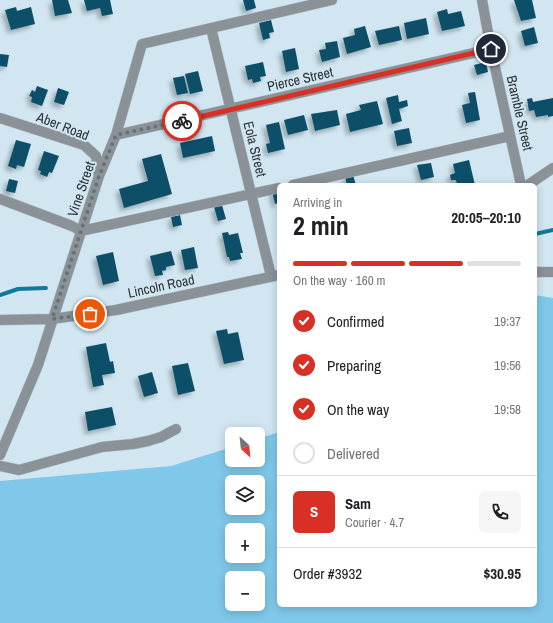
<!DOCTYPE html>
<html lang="en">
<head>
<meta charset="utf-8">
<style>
  :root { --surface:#fff; --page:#f6f6f6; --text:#202124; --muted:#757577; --line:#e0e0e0; --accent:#d93025 }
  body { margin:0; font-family:"Archivo Narrow",sans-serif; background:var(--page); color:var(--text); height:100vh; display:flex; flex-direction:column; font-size:15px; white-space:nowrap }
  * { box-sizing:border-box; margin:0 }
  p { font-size:13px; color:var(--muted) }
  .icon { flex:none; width:22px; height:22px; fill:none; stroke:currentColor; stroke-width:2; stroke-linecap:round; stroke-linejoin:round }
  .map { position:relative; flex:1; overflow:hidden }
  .side { position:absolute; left:277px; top:183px; width:260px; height:424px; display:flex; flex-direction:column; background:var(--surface); border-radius:6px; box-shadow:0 2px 10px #0003 }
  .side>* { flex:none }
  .needle { width:26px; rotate:153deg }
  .controls { position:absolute; left:225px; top:427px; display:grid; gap:8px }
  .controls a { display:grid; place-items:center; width:40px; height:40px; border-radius:6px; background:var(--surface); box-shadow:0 2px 10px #0003; font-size:20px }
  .pin { position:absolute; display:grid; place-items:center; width:34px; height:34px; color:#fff; margin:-17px; border:2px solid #fff; border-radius:50%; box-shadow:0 1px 4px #0007 }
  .courier { position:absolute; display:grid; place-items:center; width:40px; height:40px; margin:-20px; border:3px solid #d93025; border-radius:50%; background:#fff; color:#222; box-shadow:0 1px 5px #0007 }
  .overview em { font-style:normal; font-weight:700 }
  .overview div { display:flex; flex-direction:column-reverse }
  .overview { display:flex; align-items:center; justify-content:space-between; height:68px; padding:0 16px }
  h1 { font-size:26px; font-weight:700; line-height:30px }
  .bar { display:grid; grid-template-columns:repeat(4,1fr); gap:6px 4px; align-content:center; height:48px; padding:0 16px }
  .bar i { height:5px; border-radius:3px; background:var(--line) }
  .bar .current { background:var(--accent) }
  .bar p { grid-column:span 4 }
  .line { display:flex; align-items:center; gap:10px; padding:0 16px; border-top:1px solid var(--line) }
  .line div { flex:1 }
  .round { display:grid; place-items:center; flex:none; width:42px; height:42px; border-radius:6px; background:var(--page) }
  ol { padding:0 16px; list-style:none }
  li { display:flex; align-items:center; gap:12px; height:44px }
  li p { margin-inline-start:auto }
  li .icon { padding:4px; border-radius:50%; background:var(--accent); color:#fff; stroke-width:4 }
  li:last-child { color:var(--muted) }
  li i { width:22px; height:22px; border:2px solid var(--line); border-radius:50% }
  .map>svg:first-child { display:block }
  .green { fill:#7fc8ea; fill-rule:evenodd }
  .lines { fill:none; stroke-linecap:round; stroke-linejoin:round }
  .stream { stroke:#0e7a9c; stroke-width:4 }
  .building { fill:#0a4f69; filter:url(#shadow) }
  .minor-casing { stroke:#b0c2cc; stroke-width:11 }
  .minor { stroke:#8a9297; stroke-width:10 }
  .done { stroke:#657278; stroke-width:4; stroke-dasharray:0 7.2 }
  .route { stroke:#d93025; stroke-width:5 }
  .labels { text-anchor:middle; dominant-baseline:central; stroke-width:4; stroke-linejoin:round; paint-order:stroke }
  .street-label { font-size:14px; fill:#2b3337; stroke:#d1e6f1 }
</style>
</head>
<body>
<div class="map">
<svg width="553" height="623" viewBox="0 0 553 623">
  <defs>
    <filter id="shadow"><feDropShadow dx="-3.5" dy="3.5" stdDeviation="2" flood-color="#0004"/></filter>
  </defs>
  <rect width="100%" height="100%" fill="#d1e6f1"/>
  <path class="green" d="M535,295L553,298V623H0V481L171,466L232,447V460H258V439L279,432V605H535ZM232,482H258V508H232ZM232,530H258V556H232ZM232,578H258V604H232Z"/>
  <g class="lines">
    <path class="stream" d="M535,234L553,230
      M0,295L18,289L46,288"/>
  </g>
  <path class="building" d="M52,0H68L72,13L55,16Z
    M84,0H110L113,14L102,16L100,8L87,11Z
    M243,0H254L256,8L246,11Z
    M514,0H532L536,18L521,21Z
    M16,7L17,11L31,7L35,24L11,30L5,10Z
    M447,9L448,14L461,11L465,26L442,31L437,12Z
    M426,18L429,34L407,39L404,23Z
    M271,20L274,32L269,33L270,38L263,40L259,23Z
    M365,26L371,47L347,54L343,38L355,35L354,29Z
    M399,26L402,40L379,45L375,31Z
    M534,27L538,43L525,46L521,31Z
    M337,41L340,57L322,62L319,50L326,49L325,43Z
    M295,48L299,69L286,72L282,51Z
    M0,54L9,55L7,67L0,66Z
    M263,62L266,76L260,77L261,81L253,83L252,79L248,80L245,66Z
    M486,62L488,72L477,75L474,65Z
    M198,71L203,91L190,94L185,74Z
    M184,76L188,93L177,95L173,78Z
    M37,86L48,90L42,106L31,102L32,97L29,96L32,90L35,92Z
    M58,88L69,92L64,105L54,102Z
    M475,92L480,120L466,123L462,105L470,103L468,93Z
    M398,95L399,102L407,100L408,106L399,109L402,121L392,124L386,98Z
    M532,98L533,102L553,98V116L548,117V115L536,117L534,110L529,111L527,99Z
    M377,101L383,124L350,132L346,114L361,110L359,105Z
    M337,110L340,125L315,131L311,114Z
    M304,115L308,130L288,135L284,120Z
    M279,122L285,149L268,153L266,144L270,143L266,125Z
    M409,128L412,143L397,146L394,131Z
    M212,136L215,151L183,158L180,143Z
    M16,140L31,144L24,167L17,165L16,169L8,166Z
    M44,151L59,156L52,173L49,172L47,177L40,174L41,171L38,170Z
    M161,154L172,194L124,208L119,189L148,181L142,159Z
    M469,160L475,185H457L456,180H451L450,175L455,173L453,164Z
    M431,163L434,177L421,180L417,165Z
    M353,175L356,185H347L345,177Z
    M9,179L18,181L15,193L6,191Z
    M279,189V203L275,204L272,191Z
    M222,205L226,219L218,221L214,207Z
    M180,215L182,225L173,227L171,217Z
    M228,232L229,235L238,233L243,253H240L242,259L230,261L229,257H227L222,233Z
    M194,247L198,268L185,270L181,250Z
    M171,251L175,265L166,267V270L162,271L163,275L155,276L150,256Z
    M113,252L119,281L103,285L96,256Z
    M227,329L228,334L238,332L244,360L224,364L216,331Z
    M106,343L110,362L113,361L115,373L102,375L104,385L93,387L86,347Z
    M188,363L195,391L178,395L172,366Z
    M152,372L158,393L144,397L138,376Z
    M112,407L116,425L88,431L85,412Z"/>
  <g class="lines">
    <defs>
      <path id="minor" d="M482,0L491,49L521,185
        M211,28L271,276
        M0,118L84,145L96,156L99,176
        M116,135L491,49
        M293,185L510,136
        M528,185L553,168
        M0,199L72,226L81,231L279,188
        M535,272H553
        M0,320L52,319L116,310L279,275
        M0,455L38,365L99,176L116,135L142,44L332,0
        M0,466L19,470L102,447L133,444L148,441L161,437L176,429"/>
    </defs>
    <use href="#minor" class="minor-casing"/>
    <use href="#minor" class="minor"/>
  </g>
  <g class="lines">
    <path class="done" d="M90,314L52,319L99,176L116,135L182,121"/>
    <path class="route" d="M182,121L491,49"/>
  </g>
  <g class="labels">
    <g class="street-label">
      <text transform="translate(300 79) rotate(-13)">Pierce Street</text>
      <text transform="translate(520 113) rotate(77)">Bramble Street</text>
      <text transform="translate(63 126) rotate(21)">Aber Road</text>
      <text transform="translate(255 149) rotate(76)">Eola Street</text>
      <text transform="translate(81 189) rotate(-71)">Vine Street</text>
      <text transform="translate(161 286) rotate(-12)">Lincoln Road</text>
    </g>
  </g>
</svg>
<div class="controls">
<a><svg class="needle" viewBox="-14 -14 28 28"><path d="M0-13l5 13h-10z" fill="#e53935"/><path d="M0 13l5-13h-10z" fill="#757577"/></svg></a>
<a><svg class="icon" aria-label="layers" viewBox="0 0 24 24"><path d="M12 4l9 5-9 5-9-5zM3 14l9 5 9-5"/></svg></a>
<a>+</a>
<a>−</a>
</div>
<div class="pin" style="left:90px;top:314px;background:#ea580c"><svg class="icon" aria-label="bag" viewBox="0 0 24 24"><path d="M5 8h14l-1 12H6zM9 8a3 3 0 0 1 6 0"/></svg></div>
<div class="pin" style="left:491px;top:49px;background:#1f2937"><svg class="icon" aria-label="home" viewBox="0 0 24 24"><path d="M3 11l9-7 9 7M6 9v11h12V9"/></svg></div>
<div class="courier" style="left:182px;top:121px"><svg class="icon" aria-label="bike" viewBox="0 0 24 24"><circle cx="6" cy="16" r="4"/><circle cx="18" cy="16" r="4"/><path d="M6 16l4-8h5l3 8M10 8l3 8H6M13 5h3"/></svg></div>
<section class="side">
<div class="overview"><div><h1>2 min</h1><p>Arriving in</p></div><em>20:05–20:10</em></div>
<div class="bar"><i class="current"></i><i class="current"></i><i class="current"></i><i></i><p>On the way · 160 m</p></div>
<ol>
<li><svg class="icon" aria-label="check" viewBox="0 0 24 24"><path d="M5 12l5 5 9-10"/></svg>Confirmed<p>19:37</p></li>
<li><svg class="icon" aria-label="check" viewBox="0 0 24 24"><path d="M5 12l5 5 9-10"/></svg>Preparing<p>19:56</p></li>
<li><svg class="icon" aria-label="check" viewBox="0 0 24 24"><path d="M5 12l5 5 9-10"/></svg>On the way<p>19:58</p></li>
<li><i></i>Delivered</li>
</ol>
<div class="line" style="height:72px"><b class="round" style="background:var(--accent);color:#fff">S</b><div><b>Sam</b><p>Courier · 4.7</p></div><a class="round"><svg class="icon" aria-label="phone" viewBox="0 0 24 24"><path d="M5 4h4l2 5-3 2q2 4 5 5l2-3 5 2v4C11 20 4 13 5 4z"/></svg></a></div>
<div class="line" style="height:52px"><div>Order #3932</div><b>$30.95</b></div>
</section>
</div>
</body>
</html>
